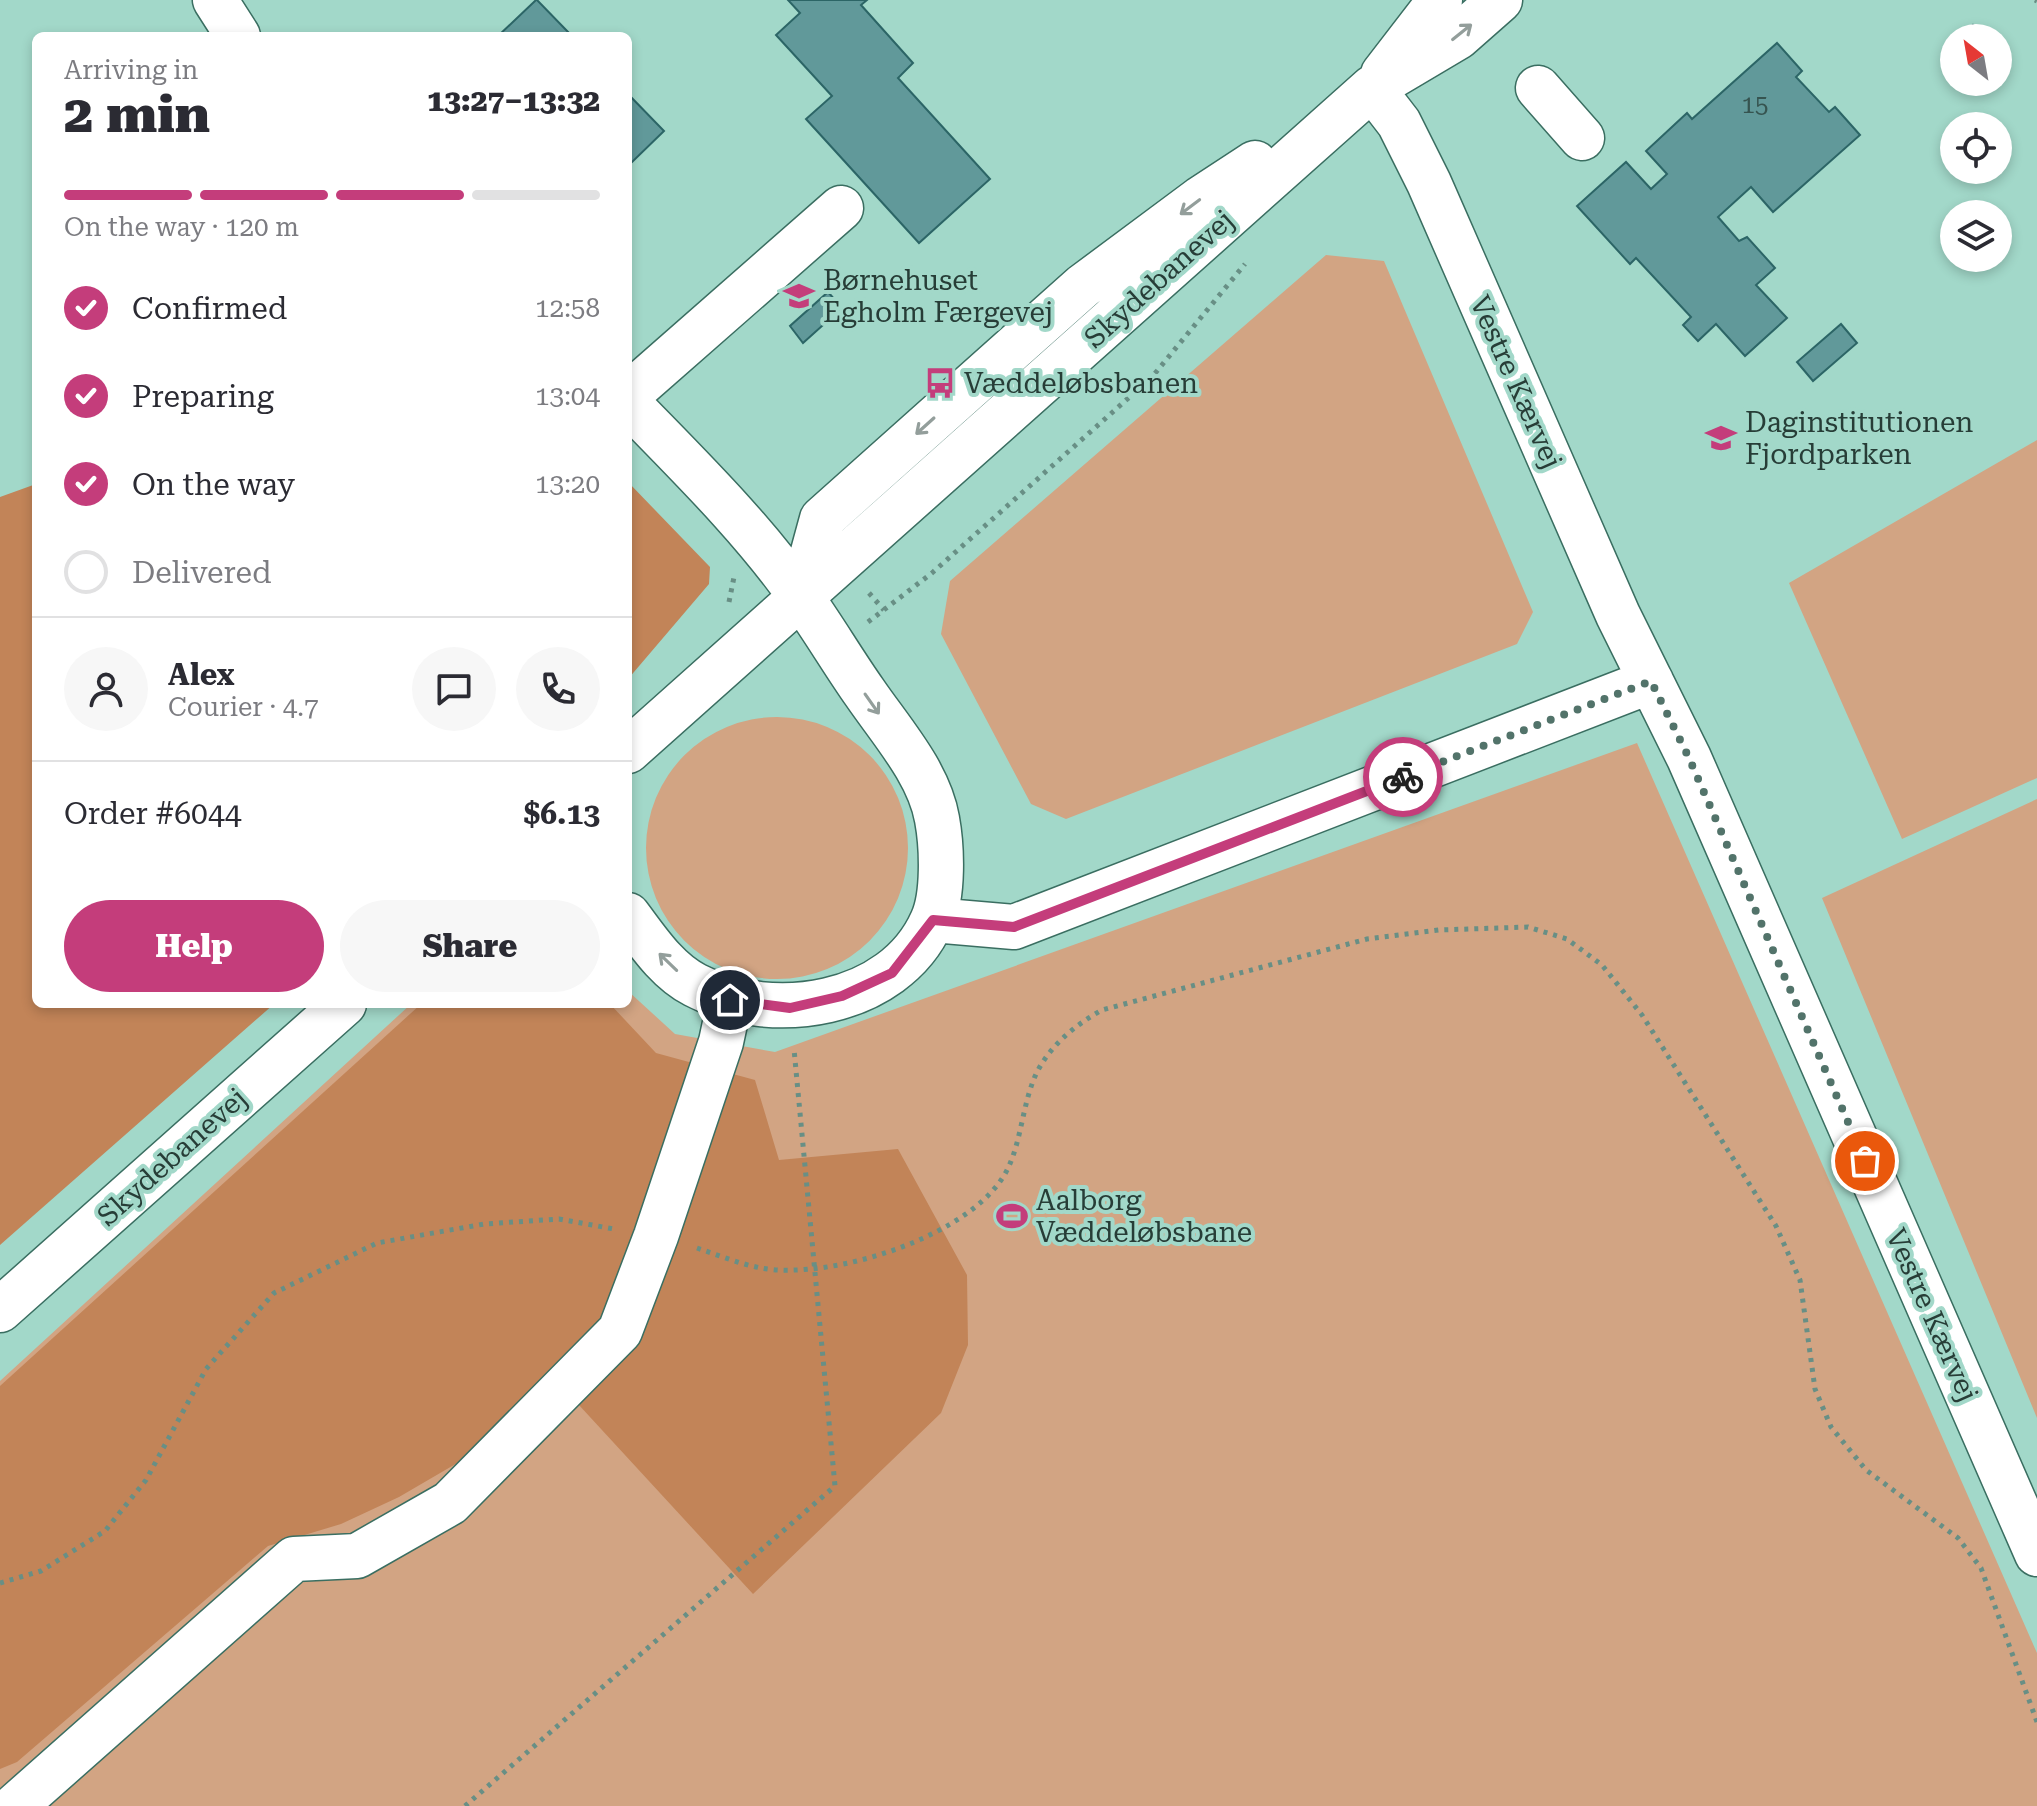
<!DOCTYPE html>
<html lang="en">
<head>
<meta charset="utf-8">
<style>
  :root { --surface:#fff; --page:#f7f7f7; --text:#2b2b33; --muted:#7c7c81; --line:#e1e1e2; --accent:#c43d7b }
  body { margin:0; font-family:"Roboto Serif",serif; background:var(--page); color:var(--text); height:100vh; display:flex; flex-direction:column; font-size:30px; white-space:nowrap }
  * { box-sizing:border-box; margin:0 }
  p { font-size:26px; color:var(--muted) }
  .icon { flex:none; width:44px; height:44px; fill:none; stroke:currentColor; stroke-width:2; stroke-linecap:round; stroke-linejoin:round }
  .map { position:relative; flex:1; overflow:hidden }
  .details { position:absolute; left:32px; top:32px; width:600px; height:976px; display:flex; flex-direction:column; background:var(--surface); border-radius:12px; box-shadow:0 4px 12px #0003 }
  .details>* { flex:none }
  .needle { width:52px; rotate:329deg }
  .buttons { position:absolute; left:1940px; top:24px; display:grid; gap:16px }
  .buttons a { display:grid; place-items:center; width:72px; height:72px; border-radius:50%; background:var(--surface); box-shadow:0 4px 12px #0003; font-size:40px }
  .pin { position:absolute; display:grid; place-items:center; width:68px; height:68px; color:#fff; margin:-34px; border:4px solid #fff; border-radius:50%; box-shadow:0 2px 8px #0007 }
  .courier { position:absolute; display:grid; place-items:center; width:80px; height:80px; margin:-40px; border:6px solid #c43d7b; border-radius:50%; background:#fff; color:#222; box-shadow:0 2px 10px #0007 }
  .headline em { font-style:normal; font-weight:800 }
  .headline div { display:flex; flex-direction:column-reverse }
  .headline { display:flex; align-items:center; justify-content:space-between; height:136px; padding:0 32px }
  h1 { font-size:52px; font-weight:800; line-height:60px }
  .bar { display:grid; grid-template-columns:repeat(4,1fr); gap:12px 8px; align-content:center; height:96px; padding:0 32px }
  .bar i { height:10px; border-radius:6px; background:var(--line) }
  .bar .current { background:var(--accent) }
  .bar p { grid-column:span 4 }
  .line { display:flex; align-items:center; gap:20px; padding:0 32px; border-top:2px solid var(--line) }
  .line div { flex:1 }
  .round { display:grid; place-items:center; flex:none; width:84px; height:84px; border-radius:42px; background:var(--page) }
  ol { padding:0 32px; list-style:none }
  li { display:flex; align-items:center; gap:24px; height:88px }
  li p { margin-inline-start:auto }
  li .icon { padding:8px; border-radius:50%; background:var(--accent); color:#fff; stroke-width:4 }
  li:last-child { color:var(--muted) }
  li i { width:44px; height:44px; border:4px solid var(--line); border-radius:50% }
  .primary-button { display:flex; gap:16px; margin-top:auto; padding:16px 32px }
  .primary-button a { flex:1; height:92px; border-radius:48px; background:var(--accent); color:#fff; font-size:32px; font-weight:800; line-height:92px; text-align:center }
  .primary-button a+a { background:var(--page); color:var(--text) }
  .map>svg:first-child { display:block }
  .green { fill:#d2a483 }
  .forest { fill:#c28458 }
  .building { fill:#61999a; stroke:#2c6566; stroke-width:2 }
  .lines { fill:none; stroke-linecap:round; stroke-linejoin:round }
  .minor-casing { stroke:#3a6e61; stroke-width:47 }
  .path { stroke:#688f85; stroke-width:5; stroke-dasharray:4 6; stroke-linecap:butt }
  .minor { stroke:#fff; stroke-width:44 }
  .oneway { stroke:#939e9b }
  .done { stroke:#52736a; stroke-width:8; stroke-dasharray:0 14.4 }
  .route { stroke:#c43d7b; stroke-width:10 }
  .labels { text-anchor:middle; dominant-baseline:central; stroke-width:8; stroke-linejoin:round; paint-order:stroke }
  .number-label { font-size:24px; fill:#365450 }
  .street-label { font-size:28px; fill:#273d37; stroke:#a2d8c9 }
  .poi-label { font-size:28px; fill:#273d37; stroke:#a2d8c9; text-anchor:start }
</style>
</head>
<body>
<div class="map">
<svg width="2037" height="1806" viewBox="0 0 2037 1806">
  <rect width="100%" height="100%" fill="#a2d8c9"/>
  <path class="green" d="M1326,255L1384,261L1533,612L1517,644L1066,819L1031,804L941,634L950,581Z
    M2037,440V778L1902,839L1789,583Z
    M646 848a131 131 0 1 1 262 0a131 131 0 1 1-262 0Z
    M1637,743L2037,1653V1806H0V1381L411,1004H628V991L675,1034L775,1052Z
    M2037,799V1418L1822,898Z"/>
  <path class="forest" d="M628,482L710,567L709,584L628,679Z
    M36,484V1004H274L0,1245V497Z
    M421,1004H610L656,1053L755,1080L779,1160L898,1149L967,1275L968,1345L941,1413L753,1594L555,1379L459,1462L399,1497L341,1524L268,1546L17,1762L0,1769V1386Z"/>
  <path class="building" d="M537,0L572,36H498L536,0Z
    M788,0H867L861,5L913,63L898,78L990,179L919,243L806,119L832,96L776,35L800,13Z
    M1973,25L1987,38H1960Z
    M1777,43L1802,71L1796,77L1829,112L1835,107L1860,135L1773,212L1751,187L1718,217L1739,241L1747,237L1775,268L1756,285L1787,318L1745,356L1716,324L1698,341L1683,325L1691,317L1636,258L1630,264L1577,206L1626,162L1651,189L1667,174L1646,151L1687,113L1692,119Z
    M1998,49L2010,61L1998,73Z
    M628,94L664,131L628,166Z
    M828,292L842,308L803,343L790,326Z
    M1841,324L1857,343L1813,381L1797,362Z"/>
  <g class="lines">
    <defs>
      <path id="minor" d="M215,0L238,36
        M1383,74L1440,0
        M1372,88L1399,123L1429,183L1618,615L1689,758L2037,1554
        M1538,88L1582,138
        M628,395L841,208
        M628,403C688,465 751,526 801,597C824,629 843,662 865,693C891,731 929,773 937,819C942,846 944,895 932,921C894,1007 771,1025 695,985C666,970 647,940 628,915
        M801,596L822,519L1083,286L1200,199L1255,163
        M628,751L1372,88L1458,37L1500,0
        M933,920L1014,927L1651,681
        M0,1310L344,1004
        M15,1806L294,1559L357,1556L450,1503L620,1331L656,1236L721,1042L730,1000"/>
    </defs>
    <use href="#minor" class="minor-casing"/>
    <path class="path" d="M2035,0L2037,1
      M869,593L884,610
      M729,602L734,577
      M868,622L932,573L1152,377L1245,264
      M697,1248C718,1255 740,1264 761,1268C831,1281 979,1235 1009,1166C1022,1137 1023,1101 1037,1072C1051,1045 1075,1025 1102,1010L1367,939L1439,930L1528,927L1567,939L1602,965L1642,1015L1776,1226L1800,1280L1815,1389L1831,1427L1866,1470L1958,1538L1981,1568L2037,1722
      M0,1583L41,1571L105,1531L146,1480L206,1369L274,1293L377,1243L484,1224L559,1219L614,1229
      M465,1806L835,1486L794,1049"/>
    <use href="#minor" class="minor"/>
  </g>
  <defs><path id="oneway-shaft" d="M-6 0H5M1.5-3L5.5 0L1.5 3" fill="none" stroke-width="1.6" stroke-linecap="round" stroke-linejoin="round" transform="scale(2)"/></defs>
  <g class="oneway">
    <use href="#oneway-shaft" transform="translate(1462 32) rotate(-39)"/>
    <use href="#oneway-shaft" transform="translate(1190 207) rotate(143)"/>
    <use href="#oneway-shaft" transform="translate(925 426) rotate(138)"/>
    <use href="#oneway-shaft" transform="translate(872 704) rotate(55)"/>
    <use href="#oneway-shaft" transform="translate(668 962) rotate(-136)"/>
  </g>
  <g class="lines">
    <path class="done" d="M1403,777L1651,681L1689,758L1865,1161"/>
    <path class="route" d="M730,1000L790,1008L842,996L892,973L933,920L1014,927L1403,777"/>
  </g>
  <defs>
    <symbol id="school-bare" viewBox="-9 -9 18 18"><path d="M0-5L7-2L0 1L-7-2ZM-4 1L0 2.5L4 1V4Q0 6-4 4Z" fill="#c43d7b" stroke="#a2d8c9" stroke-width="2.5" paint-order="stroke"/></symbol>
    <symbol id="bus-bare" viewBox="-9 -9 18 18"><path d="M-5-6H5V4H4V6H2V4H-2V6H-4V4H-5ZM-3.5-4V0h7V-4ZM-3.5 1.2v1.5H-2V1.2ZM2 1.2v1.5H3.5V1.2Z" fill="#c43d7b" stroke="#a2d8c9" stroke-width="2.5" paint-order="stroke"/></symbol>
    <symbol id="stadium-bare" viewBox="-9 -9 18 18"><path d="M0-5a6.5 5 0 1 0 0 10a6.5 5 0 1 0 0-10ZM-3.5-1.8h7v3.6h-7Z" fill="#c43d7b" stroke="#a2d8c9" stroke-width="2.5" paint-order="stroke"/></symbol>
  </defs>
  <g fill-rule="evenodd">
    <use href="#school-bare" x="777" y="274" width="44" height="44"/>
    <use href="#bus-bare" x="918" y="361" width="44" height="44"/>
    <use href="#school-bare" x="1699" y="416" width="44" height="44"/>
    <use href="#stadium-bare" x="990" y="1194" width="44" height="44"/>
  </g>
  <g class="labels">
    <g class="number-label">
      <text x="1755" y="105">15</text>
    </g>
    <g class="street-label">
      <text transform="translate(1159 279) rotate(-42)">Skydebanevej</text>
      <text transform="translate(1516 382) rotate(66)">Vestre Kærvej</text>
      <text transform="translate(172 1157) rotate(-42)">Skydebanevej</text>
      <text transform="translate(1932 1315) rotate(66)">Vestre Kærvej</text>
    </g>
    <g class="poi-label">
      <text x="823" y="280">Børnehuset<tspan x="823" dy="32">Egholm Færgevej</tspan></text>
      <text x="964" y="383">Væddeløbsbanen</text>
      <text x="1745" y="422">Daginstitutionen<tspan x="1745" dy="32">Fjordparken</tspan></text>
      <text x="1036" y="1200">Aalborg<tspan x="1036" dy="32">Væddeløbsbane</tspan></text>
    </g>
  </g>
</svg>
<div class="buttons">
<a><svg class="needle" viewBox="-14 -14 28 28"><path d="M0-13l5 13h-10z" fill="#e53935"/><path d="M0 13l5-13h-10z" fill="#7c7c81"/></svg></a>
<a><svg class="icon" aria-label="locate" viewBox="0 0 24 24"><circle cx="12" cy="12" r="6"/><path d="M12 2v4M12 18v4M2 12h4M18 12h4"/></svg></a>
<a><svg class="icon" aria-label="layers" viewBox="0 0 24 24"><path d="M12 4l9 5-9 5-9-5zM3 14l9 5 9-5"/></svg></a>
</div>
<div class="pin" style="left:1865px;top:1161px;background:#ea580c"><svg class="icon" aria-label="bag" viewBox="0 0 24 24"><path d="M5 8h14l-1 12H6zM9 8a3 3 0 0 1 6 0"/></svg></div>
<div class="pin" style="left:730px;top:1000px;background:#1f2937"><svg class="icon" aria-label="home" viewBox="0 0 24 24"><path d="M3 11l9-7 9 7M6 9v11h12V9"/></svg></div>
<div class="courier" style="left:1403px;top:777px"><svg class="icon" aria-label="bike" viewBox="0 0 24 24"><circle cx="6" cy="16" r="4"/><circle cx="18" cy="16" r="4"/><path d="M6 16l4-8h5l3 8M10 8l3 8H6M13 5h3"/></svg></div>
<section class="details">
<div class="headline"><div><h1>2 min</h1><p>Arriving in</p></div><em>13:27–13:32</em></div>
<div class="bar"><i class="current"></i><i class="current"></i><i class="current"></i><i></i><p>On the way · 120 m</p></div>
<ol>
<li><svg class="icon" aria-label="check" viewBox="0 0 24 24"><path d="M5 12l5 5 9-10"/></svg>Confirmed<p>12:58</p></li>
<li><svg class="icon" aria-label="check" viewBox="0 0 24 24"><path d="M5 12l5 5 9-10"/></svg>Preparing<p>13:04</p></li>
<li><svg class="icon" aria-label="check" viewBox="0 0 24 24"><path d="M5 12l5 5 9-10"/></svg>On the way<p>13:20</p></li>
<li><i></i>Delivered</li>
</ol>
<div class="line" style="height:144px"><a class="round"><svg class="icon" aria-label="person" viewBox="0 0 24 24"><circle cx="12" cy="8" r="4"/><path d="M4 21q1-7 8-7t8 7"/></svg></a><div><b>Alex</b><p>Courier · 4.7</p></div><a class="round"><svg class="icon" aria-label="chat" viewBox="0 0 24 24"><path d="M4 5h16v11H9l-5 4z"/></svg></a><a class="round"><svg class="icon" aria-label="phone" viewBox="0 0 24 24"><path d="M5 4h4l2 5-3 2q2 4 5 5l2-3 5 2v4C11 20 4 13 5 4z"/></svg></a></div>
<div class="line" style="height:104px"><div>Order #6044</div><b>$6.13</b></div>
<div class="primary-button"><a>Help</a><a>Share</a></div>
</section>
</div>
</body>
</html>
